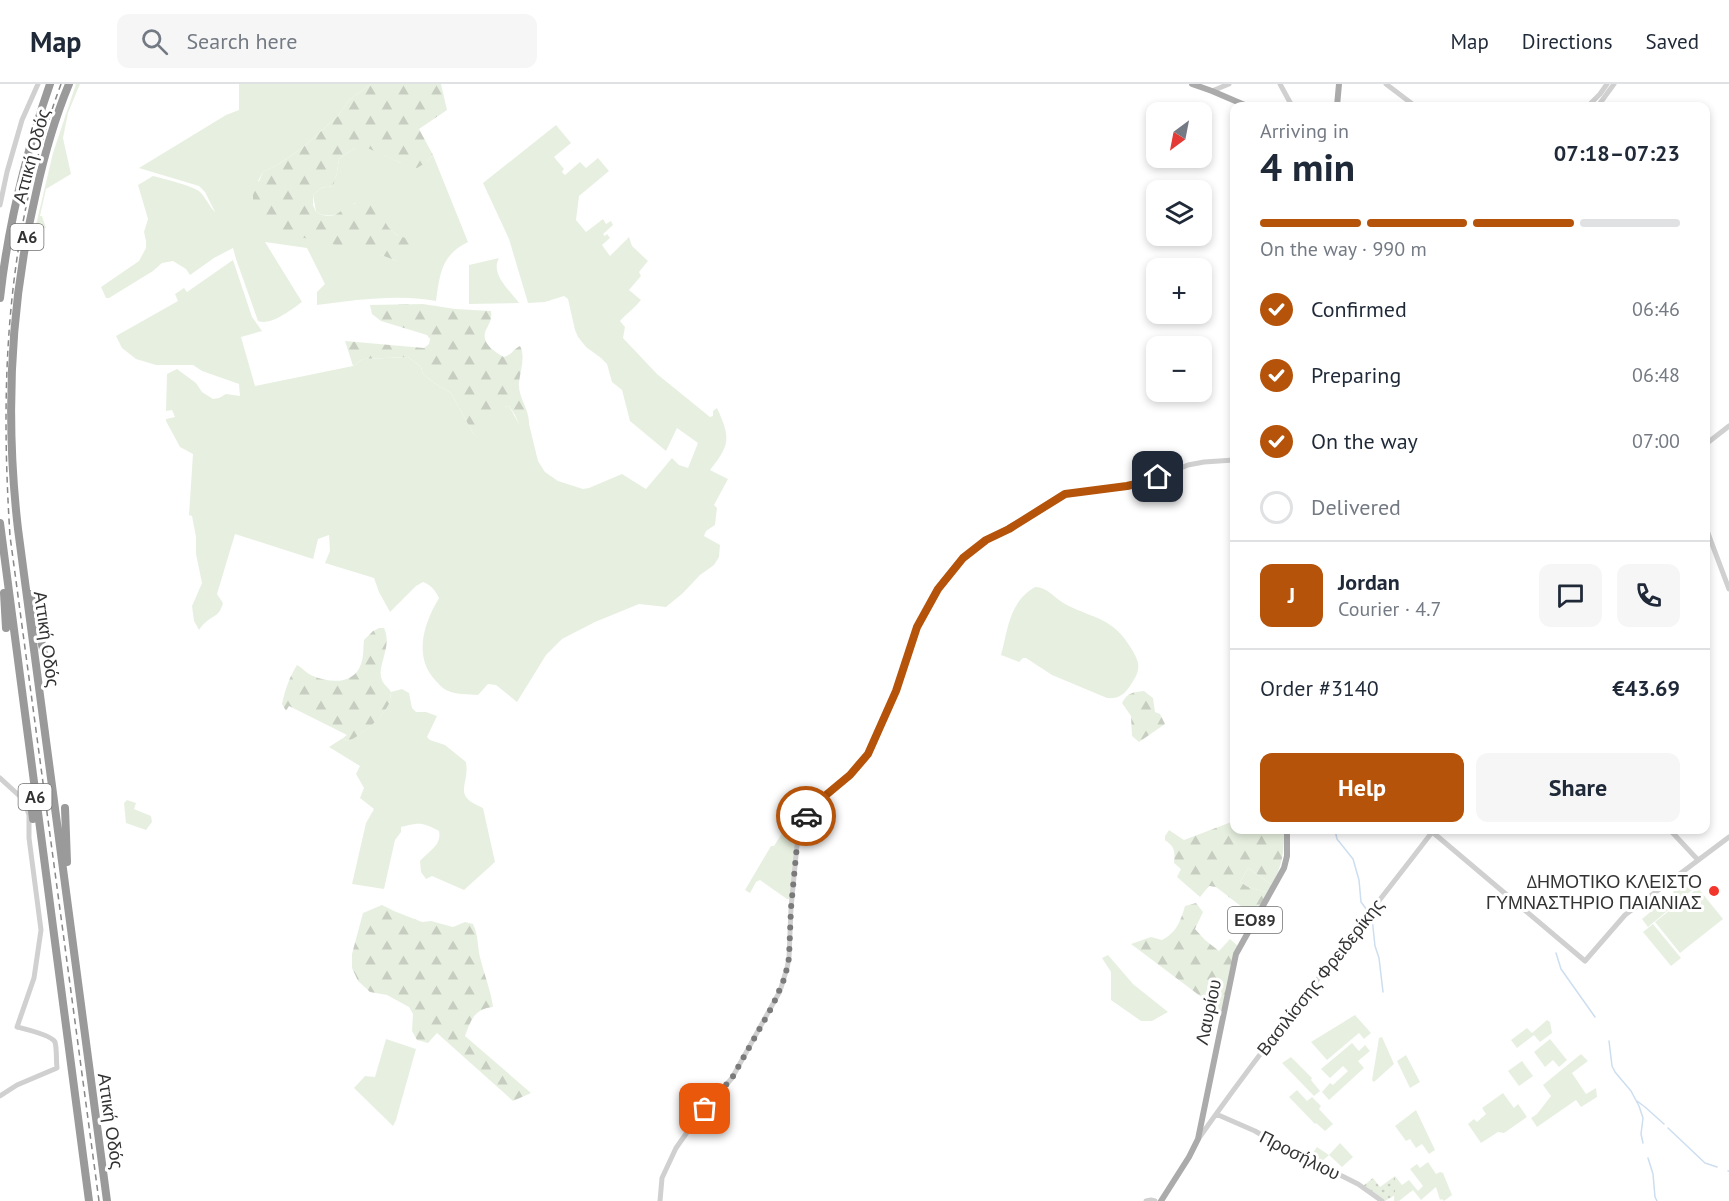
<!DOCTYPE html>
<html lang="en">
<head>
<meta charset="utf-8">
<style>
  :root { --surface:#fff; --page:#f6f6f7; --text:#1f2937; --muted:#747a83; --line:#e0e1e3; --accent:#b45309 }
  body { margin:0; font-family:"PT Sans",sans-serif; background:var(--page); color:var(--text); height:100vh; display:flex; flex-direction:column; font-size:22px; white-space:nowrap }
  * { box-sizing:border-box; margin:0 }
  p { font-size:20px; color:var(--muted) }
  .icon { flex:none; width:33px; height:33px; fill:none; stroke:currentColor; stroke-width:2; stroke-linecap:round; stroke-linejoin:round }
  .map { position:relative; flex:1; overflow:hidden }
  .panel { position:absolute; left:1230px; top:18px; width:480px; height:732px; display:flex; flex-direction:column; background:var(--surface); border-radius:12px; box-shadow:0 3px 9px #0003 }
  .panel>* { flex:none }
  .needle { width:39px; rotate:212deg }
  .tools { position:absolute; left:1146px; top:18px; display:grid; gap:12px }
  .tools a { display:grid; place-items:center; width:66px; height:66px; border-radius:12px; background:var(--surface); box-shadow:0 3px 9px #0003; font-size:30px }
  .pin { position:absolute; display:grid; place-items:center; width:51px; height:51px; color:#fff; margin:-26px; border-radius:12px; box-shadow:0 3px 9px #0006 }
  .courier { position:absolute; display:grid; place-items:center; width:60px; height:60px; margin:-30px; border:4px solid #b45309; border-radius:50%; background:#fff; color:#222; box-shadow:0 2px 8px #0007 }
  .headline em { font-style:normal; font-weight:600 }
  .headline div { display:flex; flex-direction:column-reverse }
  .headline { display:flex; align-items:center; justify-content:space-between; height:102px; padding:0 30px }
  h1 { font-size:39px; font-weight:600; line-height:45px }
  .bar { display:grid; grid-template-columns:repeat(4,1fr); gap:9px 6px; align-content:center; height:72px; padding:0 30px }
  .bar i { height:8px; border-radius:4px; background:var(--line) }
  .bar .on { background:var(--accent) }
  .bar p { grid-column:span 4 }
  .line { display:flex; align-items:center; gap:15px; padding:0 30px; border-top:2px solid var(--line) }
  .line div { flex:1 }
  .round { display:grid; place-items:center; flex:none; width:63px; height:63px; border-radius:12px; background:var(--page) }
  ol { padding:0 30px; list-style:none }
  li { display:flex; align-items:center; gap:18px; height:66px }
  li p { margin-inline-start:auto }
  li .icon { padding:6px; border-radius:50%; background:var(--accent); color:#fff; stroke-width:4 }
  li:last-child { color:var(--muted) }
  li i { width:33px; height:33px; border:3px solid var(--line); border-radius:50% }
  .action { display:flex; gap:12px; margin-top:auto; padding:12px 30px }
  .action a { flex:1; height:69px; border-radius:12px; background:var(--accent); color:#fff; font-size:24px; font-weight:600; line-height:69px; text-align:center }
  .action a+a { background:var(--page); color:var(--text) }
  header { display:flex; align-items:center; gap:36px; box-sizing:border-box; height:84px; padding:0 30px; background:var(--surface); border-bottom:2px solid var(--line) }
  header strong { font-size:28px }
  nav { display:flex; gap:33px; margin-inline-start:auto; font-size:21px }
  .search { width:420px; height:54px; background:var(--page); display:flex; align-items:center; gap:15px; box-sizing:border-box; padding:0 21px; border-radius:12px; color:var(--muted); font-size:22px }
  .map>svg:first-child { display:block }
  .grass { fill:#e7f0e0 }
  .forest { fill:url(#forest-firs) }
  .garden { fill:url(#garden-dots) }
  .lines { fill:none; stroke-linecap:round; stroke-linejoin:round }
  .stream { stroke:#ccdef0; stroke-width:1.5 }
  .minor { stroke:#d0d0d0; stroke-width:5 }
  .major { stroke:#ababab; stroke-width:6 }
  .highway { stroke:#9a9a9a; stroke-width:8 }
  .rail { stroke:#888; stroke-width:1.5; stroke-dasharray:6 4.5; stroke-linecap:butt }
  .done { stroke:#7a7a7a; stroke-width:6; stroke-dasharray:0 10.8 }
  .route { stroke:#b45309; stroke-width:8 }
  .poi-dot { fill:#f2362c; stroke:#fff; stroke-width:2 }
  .labels { text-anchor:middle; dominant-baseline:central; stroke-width:6; stroke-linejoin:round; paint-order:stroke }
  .shield { fill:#fff; stroke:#707070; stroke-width:1.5 }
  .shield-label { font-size:16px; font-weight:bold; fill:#333 }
  .street-label { font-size:18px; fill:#333; stroke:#fff }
  .poi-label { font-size:18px; fill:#333; stroke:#fff; text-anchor:end }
</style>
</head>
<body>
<header>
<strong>Map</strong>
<div class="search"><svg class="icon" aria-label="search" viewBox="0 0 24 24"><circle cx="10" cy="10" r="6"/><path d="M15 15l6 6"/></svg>Search here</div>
<nav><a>Map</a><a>Directions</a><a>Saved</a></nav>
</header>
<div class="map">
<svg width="1729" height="1117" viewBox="0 0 1729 1117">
  <defs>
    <pattern id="forest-firs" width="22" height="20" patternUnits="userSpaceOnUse" patternTransform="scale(1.5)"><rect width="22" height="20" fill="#e7f0e0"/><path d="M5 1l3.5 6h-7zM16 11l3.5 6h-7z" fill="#c7cec1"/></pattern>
    <pattern id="garden-dots" width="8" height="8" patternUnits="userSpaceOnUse" patternTransform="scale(1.5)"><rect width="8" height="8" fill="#e7f0e0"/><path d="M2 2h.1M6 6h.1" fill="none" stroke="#c7cec1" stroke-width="1.8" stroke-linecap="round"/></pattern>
  </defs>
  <rect width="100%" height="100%" fill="#fff"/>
  <path class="grass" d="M76,0H80L68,29L63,54L71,90L46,105L40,132H42L46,144L35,145L53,69Z
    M239,0H371L349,16L338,32L301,65L277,81L263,88L258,97L381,171L397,177L398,152L389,144L381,134L355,119C340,129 332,136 316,128L313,111L321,104L333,102L337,89L339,75L353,65L363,61L401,79L427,78L433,71L468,158C441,171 440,190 436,217C397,210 356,216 317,221V208L325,200L307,164L265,158L302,218C291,226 271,242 258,237L236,175L233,164L214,174L190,191L186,185L173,177L162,179L153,187L109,214H106L101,203L139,177L146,164V157L144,148L148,135L138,101L153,92C164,95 194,102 200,108C206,114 209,122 215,128L205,108L199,102L139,84L226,31L239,26Z
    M556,41L571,59L554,73L564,85L562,88L565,91L580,78L586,84L598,74L609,87L579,112L576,136L586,148L603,135L606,140L611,137L613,141L603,150L605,152L607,150L610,154L602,161L610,172L629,153L632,162L648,177L639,188L641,192L629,206L641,216C635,224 627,229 620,237L625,243L623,254L657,290L710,333L713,332V327L717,324C731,354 730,361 710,386L728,395L714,421L717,424L715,441L706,447L704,452L720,461L719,473L714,481L700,491L683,509L666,523L639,520L595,538L562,555L546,571L517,618L496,601L488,600L478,611C468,610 455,611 446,606C442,604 438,599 435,596C413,572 424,539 439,514C435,506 431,501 423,498L416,502L390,528L379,508L374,494L325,479L330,467L329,451L318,455L313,475L235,450L217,510L223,519C219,533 215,530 206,538C203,540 201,543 199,546L194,537L192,522L202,499L196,470V453L192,432L189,431L193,370L180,363L166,337V335L175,333L172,326L166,327L167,290L177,285L196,299L202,308L213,315L219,314L226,310L240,312L239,300L202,287L193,281H156L136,275L122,264L116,252L178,217L175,210L184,204L187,208L233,176L252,233L262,247L241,253L255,302L353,282L363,275L408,273L421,283L423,290L434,299L451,309L474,351L486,335L491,325L509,322L519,340H529L538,377L545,388L558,397L583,405L589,404L622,390L646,405L672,374L679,381L688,384L698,359L677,344L666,367L630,337L622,306L612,298L607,280L601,274L586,263L578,253L575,246L568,215L564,212L545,218L528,219L509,155L483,99Z
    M499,174C490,191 510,206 519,219L469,220V181Z
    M1035,503C1048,503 1055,515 1067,521C1095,535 1113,534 1131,564C1141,580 1141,586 1130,602C1124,611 1118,615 1107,614L1052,591L1026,574H1023L1019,578L1001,571C1008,545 1009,518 1035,503Z
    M402,605L409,609L412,624L416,628H426L437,632L427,653L430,656L445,661L466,678C470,702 451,711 483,724L495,778L464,806L432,792L426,795L421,788L420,777C429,767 442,761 439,747C422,738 420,738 401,743V748L395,756L384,805L352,800L366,739L374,725L360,714L364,704L356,690L360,682L329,663L343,654L348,657C361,651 386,631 390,617C390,617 391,608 391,608Z
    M127,716L136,719L134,725L151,732L152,738L146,746L126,739L124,719Z
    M798,724L806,729L803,734L790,815H787L760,796L756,798L750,809L745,806L771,762H774Z
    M1248,784L1272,801L1269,809L1248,803L1240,798Z
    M1688,794L1696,803L1680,816L1673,808Z
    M1698,804L1723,835L1680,869L1655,838Z
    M1672,810L1678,818L1648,843L1642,835Z
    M1653,840L1681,874L1671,882L1643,848Z
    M1108,871L1133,900L1168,928L1152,937H1141L1111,916V888L1102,874Z
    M1355,931L1371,949L1364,955L1359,949L1327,976L1311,958Z
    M1547,936L1550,938L1552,949L1540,958L1534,951L1517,964L1511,956L1527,944L1532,949Z
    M1382,953L1394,980L1374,998L1372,996L1379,954Z
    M386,955L416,965L396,1036L393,1042L354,1004L365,992L375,993Z
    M1550,955L1567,976L1559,983L1553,976L1545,983L1534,968Z
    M1352,959L1359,967L1365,961L1370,967L1358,977L1364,984L1329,1016L1322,1008L1330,999L1333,1001L1348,987L1343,982L1330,994L1321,985Z
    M1581,970L1588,977L1572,989L1586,1010L1596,1004L1597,1013L1581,1023L1576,1016L1537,1043L1531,1034L1537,1030L1551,1012L1543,1001Z
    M1406,971L1420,998L1410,1004L1397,977Z
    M1291,973L1312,994L1311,996L1320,1007L1314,1012L1282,979Z
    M1522,977L1533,992L1519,1002L1508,987Z
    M1297,1006L1307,1017L1312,1013L1321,1022L1319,1025L1333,1040L1325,1047L1316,1039L1315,1040L1289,1013Z
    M1503,1009L1514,1024L1518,1020L1527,1033L1504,1049L1498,1048L1481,1059L1468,1040L1474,1035L1477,1038L1486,1030L1482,1024Z
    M1416,1026L1435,1066L1429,1070L1422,1060L1416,1064L1410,1055L1406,1057L1395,1042Z
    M1340,1059L1353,1073L1342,1083L1329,1071L1320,1079L1310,1073L1317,1063L1329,1071Z
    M1428,1078L1436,1090L1440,1088L1443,1089L1452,1111L1444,1117L1442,1115L1440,1116L1436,1103L1421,1116L1413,1106L1399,1117H1394L1395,1092L1402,1101L1409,1096L1418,1107L1423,1102L1410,1085L1417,1080L1420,1084Z"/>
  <path class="forest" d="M371,0H441L447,26L419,45L433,71L427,78L417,84L401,79L363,62L353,65L339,75L337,89L333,102L321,104L313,111V121L316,128C337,139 339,124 356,119C361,118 366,118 371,117L389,144L398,152L406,154L412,161V173L397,177L381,171L282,149L257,133L253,122V111L263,88L277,81L301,65L338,32L349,16Z
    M423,220L455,225L491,227C492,235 490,238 486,246C480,258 494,268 504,273C513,270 512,266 520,262C526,273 520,287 519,299C518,314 530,326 529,340H519L515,331L509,322L491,326L481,349L474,351L451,309L434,299L423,290L421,283L408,273L363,275L353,282L345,257L424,264L429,260L430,255L427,251L381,237L372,230L370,221Z
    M379,544H384C393,563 376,582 382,596C383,600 389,604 391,608C391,608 390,617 390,617C386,631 361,652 348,657L343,654L347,651L289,622L286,627L282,620C285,606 289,594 297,581C303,584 307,590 313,592C330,599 354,601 361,580C364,572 363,564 364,556L373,547Z
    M1144,607L1153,614L1155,628L1160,630L1165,640L1139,658L1132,652L1131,632L1122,619C1127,609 1133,608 1144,607Z
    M1234,737V746H1284C1284,768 1283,780 1272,801L1248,784L1240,798L1248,803L1269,809L1255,833L1216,803L1209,802L1200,813L1177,793L1181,785L1174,779C1175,767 1175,763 1165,756V752L1169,746L1184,756Z
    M1196,819L1203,828L1195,845L1205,856L1219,867L1230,855L1238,862L1223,927H1220L1131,860L1151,853L1162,856C1177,848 1180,838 1185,822Z
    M382,821L394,827L422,838L431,837L453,843L465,838L473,840C479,852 477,864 481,877C485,893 491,907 493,923C474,925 471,936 465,952L531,1009L513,1017L437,949L428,959L417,956L412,947L413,930L409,923L387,911L370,908L358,897L352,884V870L363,829Z"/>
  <path class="garden" d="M1395,1092V1111L1385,1117L1363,1102L1373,1094L1380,1103Z"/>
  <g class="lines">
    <path class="stream" d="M1335,746L1337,755L1353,775L1359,796L1361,818L1367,826
      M1372,834L1375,862L1379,874L1383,908
      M1556,869L1561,885L1595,933
      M1609,957L1612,982L1615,988L1631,1007L1639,1022L1643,1034L1641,1050L1643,1059
      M1637,1017L1645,1023L1664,1040
      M1668,1044L1705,1079L1717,1083
      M1648,1074L1653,1090L1655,1113L1657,1117
      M1728,1087H1729"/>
    <path class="minor" d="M1280,0L1292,22
      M1386,0L1415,22
      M1212,7L1229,0
      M1588,22L1600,10L1607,0
      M1598,22L1614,0
      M0,121L7,88L22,36L38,0
      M1706,360L1729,342
      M1706,444L1729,505
      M0,694L24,716L29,731V754L41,846L34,894L17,943C25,945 51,951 55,958C57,965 56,976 57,984L17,1001L0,1012
      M1430,746L1585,877L1625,831L1729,753
      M1670,746L1698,776
      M1216,1030L1255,1047L1285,1065L1306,1074L1358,1100L1382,1117
      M1199,1054C1273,949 1355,849 1433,747
      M660,1117L662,1094L676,1064L695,1037L732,994L780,907L787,884L789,874L791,824L797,761L805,735L814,721L850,691L872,664L896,607L917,543L942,498L963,474L976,463L1065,410L1127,402L1149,397L1188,381L1204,378L1234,376
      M1146,1117L1151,1116L1155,1117"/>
    <path class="major" d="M1192,0L1212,7L1247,22
      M1337,22L1339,0
      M1161,1117L1189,1073L1198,1055L1236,870L1284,784L1287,772V746"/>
    <path class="highway" d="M69,0C54,36 44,72 36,109C10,220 5,332 18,445L107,1117
      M0,214C8,141 26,69 50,0
      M0,439L89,1117
      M4,509L6,544
      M31,510L44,570
      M31,719L33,735
      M65,724L67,778"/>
    <path class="rail" d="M61,0C6,149 0,295 10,452L99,1117"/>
  </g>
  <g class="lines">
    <path class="done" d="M705,1025L732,994L773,921L785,893L789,874L791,824L797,761L806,732"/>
    <path class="route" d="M806,732L814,721L850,691L868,670L896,607L917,543L938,505L963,474L986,456L1009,445L1065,410L1127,402L1149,397L1158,393"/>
  </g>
  <circle class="poi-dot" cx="1714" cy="807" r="6"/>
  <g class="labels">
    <g class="shield">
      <rect x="10.5" y="140" width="33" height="26" rx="4.5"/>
      <rect x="18.5" y="700" width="33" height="26" rx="4.5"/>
      <rect x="1228" y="823" width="54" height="26" rx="4.5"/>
    </g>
    <g class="shield-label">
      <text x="27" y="153">Α6</text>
      <text x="35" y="713">Α6</text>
      <text x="1255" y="836">ΕΟ89</text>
    </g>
    <g class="street-label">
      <text transform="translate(31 72) rotate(-75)">Αττική Οδός</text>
      <text transform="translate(47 555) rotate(82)">Αττική Οδός</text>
      <text transform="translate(1320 893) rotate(-52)">Βασιλίσσης Φρειδερίκης</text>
      <text transform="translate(1208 928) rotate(-78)">Λαυρίου</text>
      <text transform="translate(111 1037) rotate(82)">Αττική Οδός</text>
      <text transform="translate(1300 1071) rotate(27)">Προσήλιου</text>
    </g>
    <g class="poi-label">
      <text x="1702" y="797">ΔΗΜΟΤΙΚΟ ΚΛΕΙΣΤΟ<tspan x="1702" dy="21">ΓΥΜΝΑΣΤΗΡΙΟ ΠΑΙΑΝΙΑΣ</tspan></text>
    </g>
  </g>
</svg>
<div class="tools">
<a><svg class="needle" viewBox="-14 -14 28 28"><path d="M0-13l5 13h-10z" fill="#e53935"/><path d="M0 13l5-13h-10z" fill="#747a83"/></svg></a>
<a><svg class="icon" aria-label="layers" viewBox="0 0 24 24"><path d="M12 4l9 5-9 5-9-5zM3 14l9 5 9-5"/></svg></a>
<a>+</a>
<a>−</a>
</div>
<div class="pin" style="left:705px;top:1025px;background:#ea580c"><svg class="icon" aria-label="bag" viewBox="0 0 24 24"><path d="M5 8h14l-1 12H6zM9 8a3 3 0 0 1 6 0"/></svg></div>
<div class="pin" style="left:1158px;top:393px;background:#1f2937"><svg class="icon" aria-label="home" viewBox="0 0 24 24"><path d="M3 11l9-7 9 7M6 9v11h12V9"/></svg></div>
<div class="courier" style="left:806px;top:732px"><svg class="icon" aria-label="car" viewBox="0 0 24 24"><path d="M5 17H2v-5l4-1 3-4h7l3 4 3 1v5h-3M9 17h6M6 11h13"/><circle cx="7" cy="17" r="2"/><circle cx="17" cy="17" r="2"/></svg></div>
<section class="panel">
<div class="headline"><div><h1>4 min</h1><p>Arriving in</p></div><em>07:18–07:23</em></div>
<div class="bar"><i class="on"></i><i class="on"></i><i class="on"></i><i></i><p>On the way · 990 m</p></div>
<ol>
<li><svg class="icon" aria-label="check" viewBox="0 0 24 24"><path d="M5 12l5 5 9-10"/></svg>Confirmed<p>06:46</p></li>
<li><svg class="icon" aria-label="check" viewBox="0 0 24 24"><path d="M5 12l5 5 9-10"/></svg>Preparing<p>06:48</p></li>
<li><svg class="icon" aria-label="check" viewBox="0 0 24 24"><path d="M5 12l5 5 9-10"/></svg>On the way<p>07:00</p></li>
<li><i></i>Delivered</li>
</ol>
<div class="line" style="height:108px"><b class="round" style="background:var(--accent);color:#fff">J</b><div><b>Jordan</b><p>Courier · 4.7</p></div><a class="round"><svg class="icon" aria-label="chat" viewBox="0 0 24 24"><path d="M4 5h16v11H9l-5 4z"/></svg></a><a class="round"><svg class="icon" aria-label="phone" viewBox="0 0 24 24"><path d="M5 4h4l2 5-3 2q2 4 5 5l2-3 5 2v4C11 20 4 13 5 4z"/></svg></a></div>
<div class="line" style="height:78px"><div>Order #3140</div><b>€43.69</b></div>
<div class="action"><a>Help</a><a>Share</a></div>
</section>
</div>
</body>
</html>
